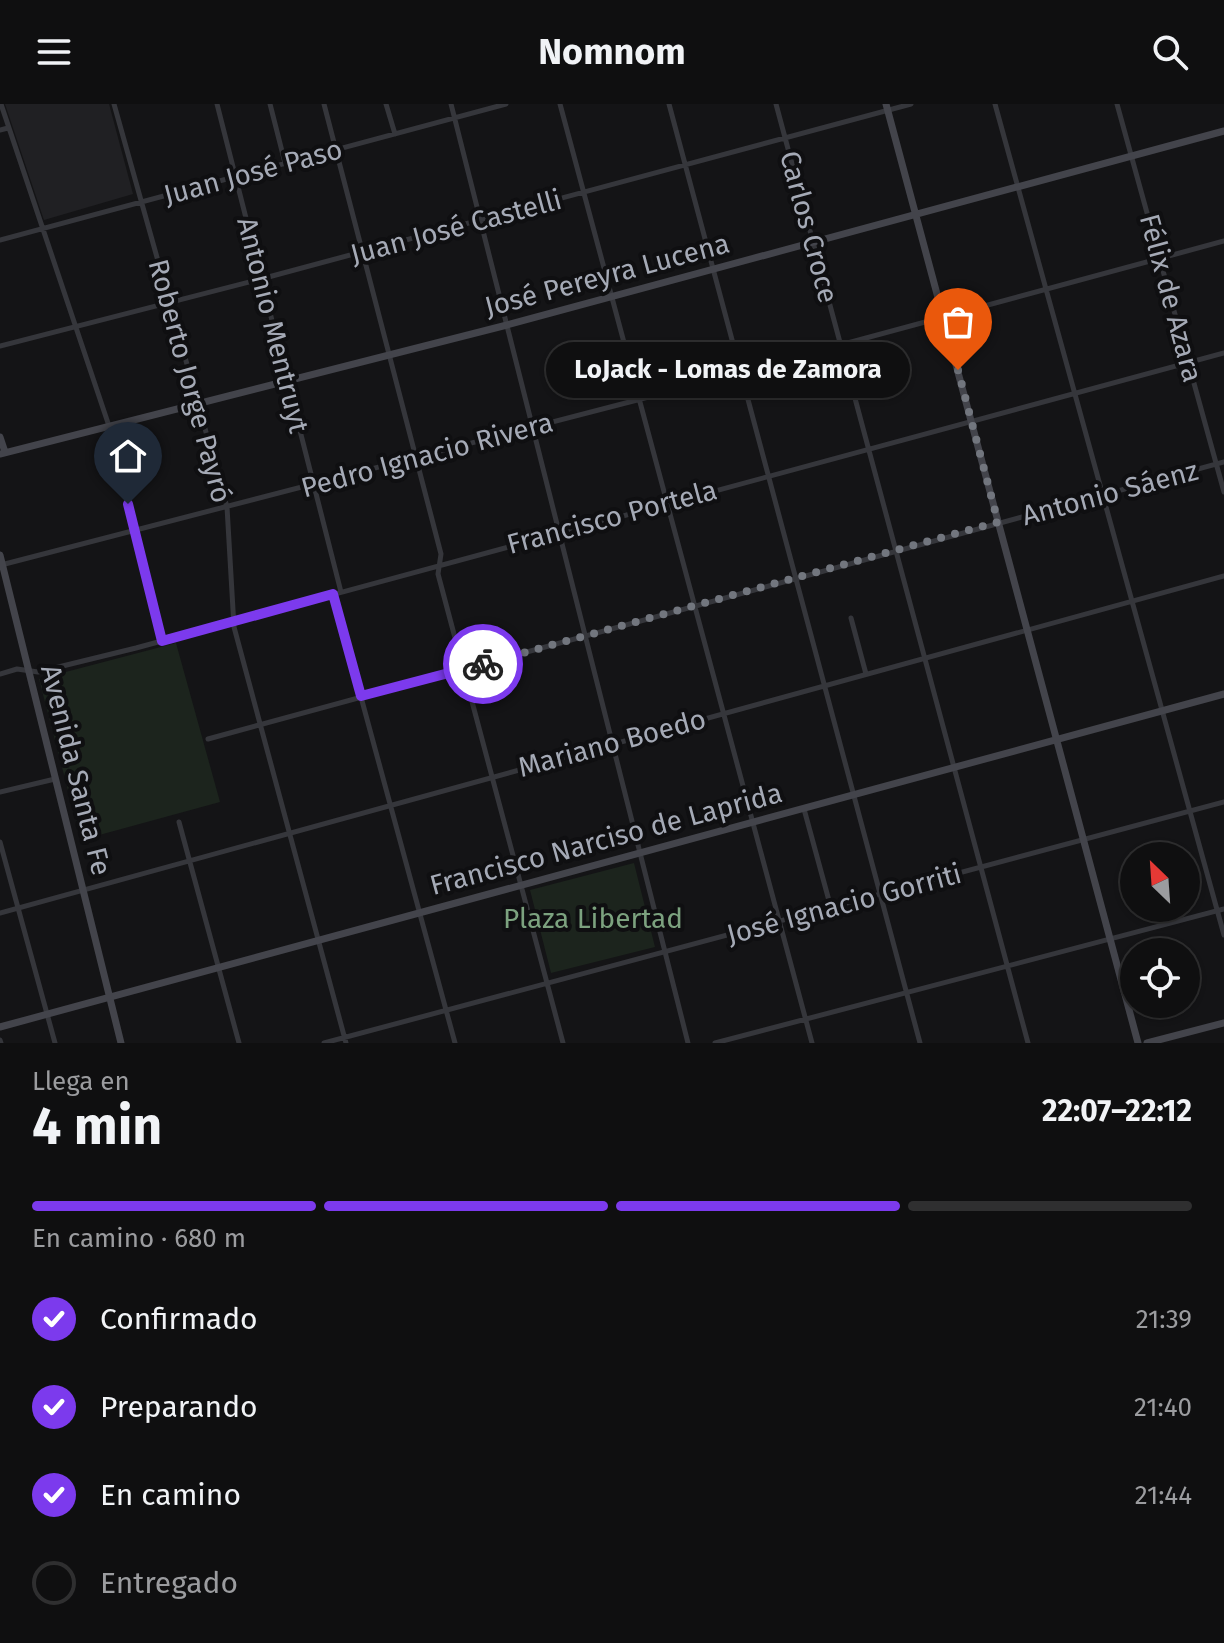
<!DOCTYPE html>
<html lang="es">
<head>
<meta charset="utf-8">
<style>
  :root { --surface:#0f0f10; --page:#1d1d1e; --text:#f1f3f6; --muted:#9b9c9f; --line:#2f2f30; --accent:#7c3aed }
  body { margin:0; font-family:"Fira Sans",sans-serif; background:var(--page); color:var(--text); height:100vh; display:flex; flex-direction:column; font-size:30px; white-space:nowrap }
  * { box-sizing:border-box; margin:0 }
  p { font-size:26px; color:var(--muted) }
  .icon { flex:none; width:44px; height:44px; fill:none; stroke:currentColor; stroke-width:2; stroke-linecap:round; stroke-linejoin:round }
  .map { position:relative; height:939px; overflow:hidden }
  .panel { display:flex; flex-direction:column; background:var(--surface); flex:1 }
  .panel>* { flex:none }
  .needle { width:52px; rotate:335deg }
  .buttons { position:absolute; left:1120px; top:738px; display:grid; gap:16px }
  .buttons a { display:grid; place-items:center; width:80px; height:80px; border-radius:50%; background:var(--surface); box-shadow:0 2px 6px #0004,0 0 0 2px var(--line); font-size:40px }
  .pin { position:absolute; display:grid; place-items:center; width:68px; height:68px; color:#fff; margin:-82px -34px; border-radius:50% 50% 50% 0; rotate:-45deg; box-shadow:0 0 8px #0007 }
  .pin .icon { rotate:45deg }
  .courier { position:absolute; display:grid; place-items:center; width:80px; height:80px; margin:-40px; border:6px solid #7c3aed; border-radius:50%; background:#fff; color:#222; box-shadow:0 2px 10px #0007 }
  .bubble { position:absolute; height:56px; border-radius:28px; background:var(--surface); box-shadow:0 2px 6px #0004,0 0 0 2px var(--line); font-size:26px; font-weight:700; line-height:56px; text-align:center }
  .headline em { font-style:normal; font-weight:700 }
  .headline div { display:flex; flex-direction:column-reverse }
  .headline { display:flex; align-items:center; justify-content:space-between; height:136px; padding:0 32px }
  h1 { font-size:52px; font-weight:700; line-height:60px }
  .bar { display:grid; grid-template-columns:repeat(4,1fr); gap:12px 8px; align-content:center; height:96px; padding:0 32px }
  .bar i { height:10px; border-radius:6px; background:var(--line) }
  .bar .current { background:var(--accent) }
  .bar p { grid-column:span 4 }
  ol { padding:0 32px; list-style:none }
  li { display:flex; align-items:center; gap:24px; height:88px }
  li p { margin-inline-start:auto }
  li .icon { padding:8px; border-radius:50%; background:var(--accent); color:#fff; stroke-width:4 }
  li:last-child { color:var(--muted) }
  li i { width:44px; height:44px; border:4px solid var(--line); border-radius:50% }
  header { display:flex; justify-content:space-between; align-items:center; height:104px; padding:0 32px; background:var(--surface); font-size:36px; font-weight:700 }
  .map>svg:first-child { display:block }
  .built { fill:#202023 }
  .green { fill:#1c241d }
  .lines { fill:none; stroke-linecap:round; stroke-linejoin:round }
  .street { stroke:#35363b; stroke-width:5 }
  .secondary { stroke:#43444b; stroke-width:7 }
  .done { stroke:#72767e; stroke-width:8; stroke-dasharray:0 14.4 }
  .route { stroke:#7c3aed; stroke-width:10 }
  .labels { text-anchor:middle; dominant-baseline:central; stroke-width:8; stroke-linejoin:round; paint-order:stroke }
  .street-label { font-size:28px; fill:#a5aab6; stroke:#0f0f11 }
  .park-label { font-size:28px; fill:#7ca27f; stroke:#0f0f11 }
</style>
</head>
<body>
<header><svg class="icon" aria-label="menu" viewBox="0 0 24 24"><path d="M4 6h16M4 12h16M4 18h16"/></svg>Nomnom<svg class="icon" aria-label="search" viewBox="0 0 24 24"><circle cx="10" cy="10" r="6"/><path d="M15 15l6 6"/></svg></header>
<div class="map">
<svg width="1224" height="939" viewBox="0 0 1224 939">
  <rect width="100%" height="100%" fill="#141416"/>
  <path class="built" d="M5,0H109L133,90L44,116Z"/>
  <path class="green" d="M176,539L220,698L81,736L39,575Z
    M634,759L655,843L551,869L530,786Z"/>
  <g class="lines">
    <path class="street" d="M1,0L108,319L162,537
      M114,0L227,403L234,523L346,939
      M217,0L341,488
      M270,0L285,59
      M324,0L441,450L438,470L563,939
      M386,0L395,30
      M451,0L688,939
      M560,0L812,939
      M669,0L920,939
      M776,0L1028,939
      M995,0L1224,831
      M1117,0L1224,388
      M0,26L8,24
      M0,136L506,0
      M0,242L261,175L911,0
      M1,461L641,295L1224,137
      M333,490L455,939
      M851,514L866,570
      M0,570L17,565L38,568L136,544L1224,249
      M208,635L1224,358
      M0,688L55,675
      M804,705L831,804
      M179,718L239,939
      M0,738L55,939
      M0,809L1224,472
      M0,936L1,939
      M324,939L1224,698
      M715,939L1224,805"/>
    <path class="secondary" d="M886,0L1138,939
      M0,333L5,348
      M0,350L507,221L1224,27
      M0,451L121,939
      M0,923L1224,590
      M1147,939L1224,919"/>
  </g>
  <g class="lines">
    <path class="done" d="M483,560L998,418L958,266"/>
    <path class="route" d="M128,400L162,537L333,490L361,592L483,560"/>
  </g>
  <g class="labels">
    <g class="street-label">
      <text transform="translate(253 68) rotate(-15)">Juan José Paso</text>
      <text transform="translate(456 123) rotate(-15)">Juan José Castelli</text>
      <text transform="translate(809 123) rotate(75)">Carlos Croce</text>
      <text transform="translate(607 171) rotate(-15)">José Pereyra Lucena</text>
      <text transform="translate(1171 194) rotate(75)">Félix de Azara</text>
      <text transform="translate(273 221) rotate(76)">Antonio Mentruyt</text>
      <text transform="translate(190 277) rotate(75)">Roberto Jorge Payró</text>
      <text transform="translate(427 351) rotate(-15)">Pedro Ignacio Rivera</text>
      <text transform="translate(1110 389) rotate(-15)">Antonio Sáenz</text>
      <text transform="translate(612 413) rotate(-15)">Francisco Portela</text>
      <text transform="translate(612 639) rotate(-15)">Mariano Boedo</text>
      <text transform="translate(76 666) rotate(76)">Avenida Santa Fe</text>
      <text transform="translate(606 735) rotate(-15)">Francisco Narciso de Laprida</text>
      <text transform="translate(844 800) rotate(-15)">José Ignacio Gorriti</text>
    </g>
    <g class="park-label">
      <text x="593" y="814">Plaza Libertad</text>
    </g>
  </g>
</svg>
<div class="buttons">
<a><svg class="needle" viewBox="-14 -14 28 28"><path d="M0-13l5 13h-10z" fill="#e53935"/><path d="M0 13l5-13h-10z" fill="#9b9c9f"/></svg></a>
<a><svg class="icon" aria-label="locate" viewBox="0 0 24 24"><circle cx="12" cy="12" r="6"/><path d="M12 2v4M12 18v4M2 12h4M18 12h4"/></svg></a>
</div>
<div class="pin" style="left:958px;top:266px;background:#ea580c"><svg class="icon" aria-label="bag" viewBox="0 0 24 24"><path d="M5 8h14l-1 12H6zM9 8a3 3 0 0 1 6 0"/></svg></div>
<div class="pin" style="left:128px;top:400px;background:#1f2937"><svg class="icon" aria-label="home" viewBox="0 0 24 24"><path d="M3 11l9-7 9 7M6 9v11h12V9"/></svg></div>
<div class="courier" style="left:483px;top:560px"><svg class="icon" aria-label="bike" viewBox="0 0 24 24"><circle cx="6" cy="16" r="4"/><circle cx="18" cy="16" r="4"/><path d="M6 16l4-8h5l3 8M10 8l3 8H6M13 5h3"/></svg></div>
<div class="bubble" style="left:546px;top:238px;width:364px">LoJack - Lomas de Zamora</div>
</div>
<section class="panel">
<div class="headline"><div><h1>4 min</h1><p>Llega en</p></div><em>22:07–22:12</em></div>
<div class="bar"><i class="current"></i><i class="current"></i><i class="current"></i><i></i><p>En camino · 680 m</p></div>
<ol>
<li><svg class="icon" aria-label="check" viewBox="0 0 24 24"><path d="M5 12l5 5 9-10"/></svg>Confirmado<p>21:39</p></li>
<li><svg class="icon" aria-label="check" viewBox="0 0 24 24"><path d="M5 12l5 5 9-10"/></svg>Preparando<p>21:40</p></li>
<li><svg class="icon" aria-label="check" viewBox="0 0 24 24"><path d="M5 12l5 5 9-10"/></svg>En camino<p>21:44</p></li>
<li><i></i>Entregado</li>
</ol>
</section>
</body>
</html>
